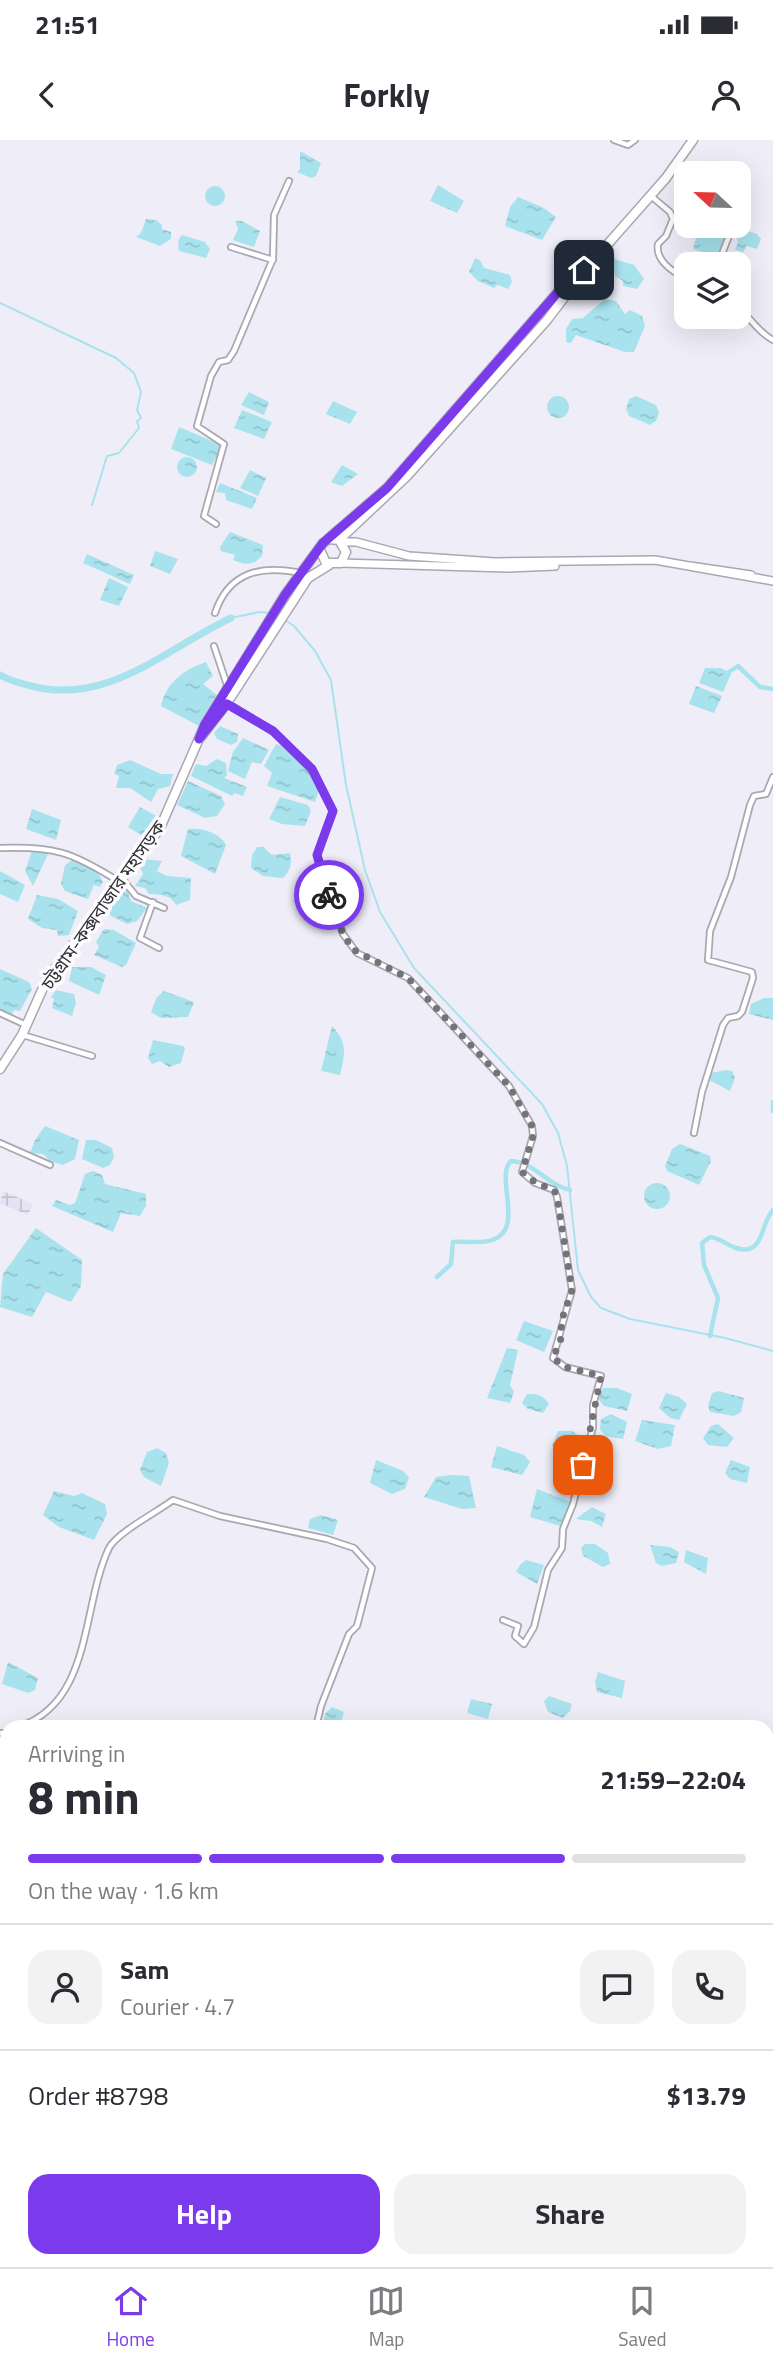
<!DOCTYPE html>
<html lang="en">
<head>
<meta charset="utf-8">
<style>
  :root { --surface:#fff; --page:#f2f2f3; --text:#2b2b33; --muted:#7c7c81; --line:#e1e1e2; --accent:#7c3aed }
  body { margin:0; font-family:"Titillium Web","Noto Sans Bengali",sans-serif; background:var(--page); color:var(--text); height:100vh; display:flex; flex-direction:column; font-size:26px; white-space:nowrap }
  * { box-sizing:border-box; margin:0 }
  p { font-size:23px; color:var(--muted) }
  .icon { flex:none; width:38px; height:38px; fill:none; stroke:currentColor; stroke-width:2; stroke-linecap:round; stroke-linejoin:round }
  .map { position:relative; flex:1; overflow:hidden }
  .details { position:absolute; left:0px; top:1580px; width:774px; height:548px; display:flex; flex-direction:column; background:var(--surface); border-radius:21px 21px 0 0; box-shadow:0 7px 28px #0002 }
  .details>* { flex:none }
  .needle { width:46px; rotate:292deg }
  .controls { position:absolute; left:674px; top:21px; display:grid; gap:14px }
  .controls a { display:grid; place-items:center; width:77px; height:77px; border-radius:14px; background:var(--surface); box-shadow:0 7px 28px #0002; font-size:35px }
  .pin { position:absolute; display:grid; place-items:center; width:60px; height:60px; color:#fff; margin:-30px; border-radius:14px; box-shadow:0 4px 10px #0006 }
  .courier { position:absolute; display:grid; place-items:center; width:70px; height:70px; margin:-35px; border:5px solid #7c3aed; border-radius:50%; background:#fff; color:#222; box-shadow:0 2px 9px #0007 }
  .head em { font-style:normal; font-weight:700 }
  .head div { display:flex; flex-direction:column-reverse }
  .head { display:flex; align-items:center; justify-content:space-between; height:119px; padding:0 28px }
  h1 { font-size:46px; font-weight:700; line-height:52px }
  .bar { display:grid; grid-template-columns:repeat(4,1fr); gap:10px 7px; align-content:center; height:84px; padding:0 28px }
  .bar i { height:9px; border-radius:5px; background:var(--line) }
  .bar .selected { background:var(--accent) }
  .bar p { grid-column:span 4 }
  .line { display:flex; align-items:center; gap:18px; padding:0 28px; border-top:2px solid var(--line) }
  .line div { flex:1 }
  .round { display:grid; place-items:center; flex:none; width:74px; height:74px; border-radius:21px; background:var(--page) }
  .button { display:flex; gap:14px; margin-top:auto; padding:14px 28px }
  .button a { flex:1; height:80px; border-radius:21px; background:var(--accent); color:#fff; font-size:28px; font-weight:700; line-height:80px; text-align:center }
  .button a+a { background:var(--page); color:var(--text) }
  .status { display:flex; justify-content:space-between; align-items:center; height:49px; padding:0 35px; background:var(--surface); direction:ltr }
  .status svg { height:19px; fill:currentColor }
  header { display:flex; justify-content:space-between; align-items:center; height:91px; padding:0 28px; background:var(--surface); font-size:32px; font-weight:700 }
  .dock { display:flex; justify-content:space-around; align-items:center; height:98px; border-top:2px solid var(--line); background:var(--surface); font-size:19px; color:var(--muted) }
  .dock a { display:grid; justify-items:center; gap:4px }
  .dock .selected { color:var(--accent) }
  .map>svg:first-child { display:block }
  .industrial { fill:url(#industrial-grid) }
  .water { fill:url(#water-ripples) }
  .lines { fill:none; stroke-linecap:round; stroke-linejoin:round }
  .stream { stroke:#a8e2ed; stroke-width:2 }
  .canal { stroke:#a8e2ed; stroke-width:4.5 }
  .river { stroke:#a8e2ed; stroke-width:7 }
  .minor-casing { stroke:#a9a7b1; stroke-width:8 }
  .primary-casing { stroke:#a9a7b1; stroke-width:10 }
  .trunk-casing { stroke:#a9a7b1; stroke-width:11 }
  .minor { stroke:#fff; stroke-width:4.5 }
  .primary { stroke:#fff; stroke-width:7 }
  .trunk { stroke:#fff; stroke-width:8 }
  .done { stroke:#747379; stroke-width:7; stroke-dasharray:0 12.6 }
  .route { stroke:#7c3aed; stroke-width:9 }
  .labels { text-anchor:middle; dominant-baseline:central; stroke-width:7; stroke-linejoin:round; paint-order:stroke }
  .street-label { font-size:18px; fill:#313135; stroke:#fcfcfe }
</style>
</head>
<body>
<div class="status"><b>21:51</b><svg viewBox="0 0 49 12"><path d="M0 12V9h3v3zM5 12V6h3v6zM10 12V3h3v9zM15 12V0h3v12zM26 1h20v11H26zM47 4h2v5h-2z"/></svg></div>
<header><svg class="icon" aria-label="back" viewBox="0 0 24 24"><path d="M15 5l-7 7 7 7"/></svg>Forkly<svg class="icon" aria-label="person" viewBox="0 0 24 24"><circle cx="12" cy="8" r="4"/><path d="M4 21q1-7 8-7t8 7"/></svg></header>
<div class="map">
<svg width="773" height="2127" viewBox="0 0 773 2127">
  <defs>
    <pattern id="industrial-grid" width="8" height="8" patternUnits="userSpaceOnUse" patternTransform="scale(1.75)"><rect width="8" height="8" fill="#e4e2f3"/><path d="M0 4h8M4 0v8" fill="none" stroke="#c4c2d1"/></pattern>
    <pattern id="water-ripples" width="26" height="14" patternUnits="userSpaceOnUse" patternTransform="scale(1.75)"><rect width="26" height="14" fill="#a8e2ed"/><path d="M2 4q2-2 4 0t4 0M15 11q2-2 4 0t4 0" fill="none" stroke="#91c2cc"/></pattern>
  </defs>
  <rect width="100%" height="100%" fill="#efeef8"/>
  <path class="industrial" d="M3,1051L33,1064L28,1075L0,1063Z"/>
  <path class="water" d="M300,11L321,23L316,36L311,38L297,32L300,29Z
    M438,45L464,61L457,73L430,61Z
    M205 56a10 10 0 1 1 20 0a10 10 0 1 1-20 0Z
    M518,57L544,68L556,77L542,100L505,86L510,67Z
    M146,79L156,80L162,85V89L171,92V99L160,106L136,97L141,93Z
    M235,81H242L260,91L254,107L233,100L238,89Z
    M699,86H730L717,117L693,109Z
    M742,89L757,94L761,99L757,109L747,106L743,112L735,110L738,102L734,93L743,95Z
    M182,95L205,102L210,109L206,118L179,111L178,101Z
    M475,118L480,120L484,128L510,135L512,142L508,149L498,145L494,148L478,141L469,132Z
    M614,119L634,125L644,139L637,149L623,146V141L615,136L614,129L608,127Z
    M605,159L616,161L625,174L630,170L642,176L645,186L634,212H625L576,195L571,203L566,202V189L572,179L583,178Z
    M249,252L269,262L264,275L241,265Z
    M636,256L656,265L659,273L656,281L650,285L629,276L626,269L629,259Z
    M547 267a11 11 0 1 1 22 0a11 11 0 1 1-22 0Z
    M333,261L357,272L350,284L326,274Z
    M242,270L272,282L264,299L234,288Z
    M179,287L222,305L212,325L171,309Z
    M177 327a10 10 0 1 1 20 0a10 10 0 1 1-20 0Z
    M342,325L358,334L342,346L331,342Z
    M250,330L266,338L258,356L240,348Z
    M220,343L257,358L252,369L226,360L225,353L216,352Z
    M230,392L263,405L262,416C253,426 246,425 233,420L235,415L221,411L220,407Z
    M155,411L178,419L170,434L150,426Z
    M87,414L134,435L130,444L83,423Z
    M109,438L128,447L119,466L100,460Z
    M206,522L213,536L203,544L217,555L199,586L161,566C166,542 185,529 206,522Z
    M705,528H721L731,534L723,552L699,543Z
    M696,546L722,556L714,573L689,564Z
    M220,586L238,594L237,602L231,605L217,599L214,593Z
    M243,598L269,610L261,624L252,622L245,639L228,631L233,612Z
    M276,604C296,608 314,631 319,650L315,662L267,646L272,633L264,626Z
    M217,619L226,623L227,635L224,638L247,647L243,656L235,653L232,656L191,636L196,624L206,626Z
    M130,620L161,634H173L170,646L158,649L151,662L130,648H116L119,636L114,634L117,625Z
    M188,641L221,656L225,664L217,676L205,678L177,665Z
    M280,657L308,665L311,671L305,686L282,684L269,679Z
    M140,667L160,678L147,699L128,687Z
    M32,669L61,680L56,700L26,689Z
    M188,689C202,688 219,692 226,705L215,734L181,716Z
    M257,707H263L272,715L290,713C292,722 291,731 283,738L263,736L251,728L252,715Z
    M33,708L49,712L33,746L25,731Z
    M74,719L98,733L103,742L100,747L94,745L88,759L65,751L61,744L65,725Z
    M142,719L162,721L157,731L167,736L191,738L190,760L176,765C170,754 160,755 149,754L145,748L135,746L143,734L138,723Z
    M0,731L25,745L18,762L0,754Z
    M127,750L131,761L147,768L137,781L127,784L111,776L108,769L111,759Z
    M37,755L58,759L78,771L69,795L58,796L57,790L42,788L28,779Z
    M104,789L114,790L136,803L126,825L122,827L94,815L99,807L96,802Z
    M72,827H91L106,835L99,855L69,841Z
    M0,829L29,842L32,849L20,871L14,870L11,876L0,872Z
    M56,850L74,854L76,863L72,876L52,868L54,859L51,857Z
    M164,851L194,862L188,877L161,878L151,872L157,857Z
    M764,858H773V880L749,874L751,864Z
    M332,886C348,903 345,913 340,935L321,931Z
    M153,900L183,906L185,908L181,923L169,927L160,921L152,924L148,918Z
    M726,930L732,931L735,938L730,951L709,940L711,933Z
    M45,986L79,1000L75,1019L63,1025L50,1021L43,1014L30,1013L35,1000Z
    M86,1000H96L112,1008L114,1017L110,1025L103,1028L82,1019Z
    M680,1004L710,1016L711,1021L699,1045L667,1031L665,1026L672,1009Z
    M93,1031L102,1035L105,1044L146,1054V1066L140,1076L121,1073L113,1092L52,1066L56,1060L70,1065L75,1063L85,1034Z
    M644 1056a13 13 0 1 1 26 0a13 13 0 1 1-26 0Z
    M36,1088L82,1120L81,1146L71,1162L46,1152L32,1177L0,1167L3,1134Z
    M524,1181L553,1191L544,1212L516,1200Z
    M507,1208L518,1210L510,1245L514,1252L510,1263L487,1258Z
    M603,1248H617L632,1254L627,1271L604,1266L598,1259Z
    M719,1251L744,1258L741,1272L734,1276L710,1272L708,1266L712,1253Z
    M666,1253L679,1257L687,1264L679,1280L670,1278L659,1268Z
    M527,1254C538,1254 543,1255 549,1264L543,1273L528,1269L522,1263Z
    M611,1274L627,1282L623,1299L605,1296L600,1289L601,1279Z
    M642,1280L675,1285L671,1306L658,1309L635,1301Z
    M718,1284L734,1298L727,1307L708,1305L703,1298L711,1286Z
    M558,1291H572L580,1296V1311L573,1310L571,1313L552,1306Z
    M497,1306L524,1315L530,1322L522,1335L491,1327Z
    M157,1308L166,1313L169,1323L161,1346L144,1337L140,1330L147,1312Z
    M376,1320L403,1331L409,1337L405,1349L392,1354L370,1343Z
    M731,1320L750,1327L747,1343L730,1339L725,1333Z
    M451,1335L469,1336L476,1368L462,1369L424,1357L436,1337Z
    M537,1349L571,1362L560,1386L530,1377Z
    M54,1351L74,1356L82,1353L105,1364L107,1374L94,1400L59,1387L43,1375Z
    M592,1367L606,1374L602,1387L591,1381L576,1379Z
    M321,1375L338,1380L333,1395L308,1388L310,1379Z
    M585,1404H595L608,1413L610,1424L603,1427L583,1416L581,1408Z
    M650,1405L670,1407L679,1412L676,1423L662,1426L656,1423Z
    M686,1410L708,1418L706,1434L684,1422Z
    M526,1420L544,1425L537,1444L516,1432L520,1425Z
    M8,1522L38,1538L35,1550L28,1553L2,1544Z
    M598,1532L625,1541L622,1558L597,1552L595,1542Z
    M549,1556L572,1564L570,1571L563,1578L548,1572L544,1561Z
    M471,1559L492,1564L488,1579L467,1573Z
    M332,1567L344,1572L340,1587H322L325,1574Z"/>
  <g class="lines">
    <path class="stream" d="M0,163L116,218L134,233L141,252L137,270L141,278L137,281L139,288L119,313L107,316L92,365
      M231,478L259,472L271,473
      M285,480L294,486L315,511L331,540L346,645L365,730L380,772L414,828L542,964L558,993L567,1026L578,1130L591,1157L601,1168L630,1179L725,1198L773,1211
      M768,1641L773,1639"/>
    <path class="canal" d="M729,532L738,526L760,547L773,549
      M773,962V971
      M437,1137L451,1124L453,1102C465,1101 482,1104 492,1100C526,1089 494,1037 511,1021C534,1022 547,1045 570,1050
      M710,1196L718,1158L704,1125L702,1103L710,1097C720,1098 727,1105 736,1108C765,1117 760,1083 773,1070
      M0,1925L7,1929"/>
    <path class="river" d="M0,535C10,541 20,543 31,546C108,566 165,509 231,478"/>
    <defs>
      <path id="minor" d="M614,0L628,5L635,0
        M651,56L670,72L673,79L666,96L658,104C655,120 672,132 686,138
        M231,107L273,120L274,75L289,41
        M718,124L733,86
        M738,165C748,177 760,193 773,200
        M216,384L204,376L224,304L197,286L211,236L219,222L228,220L234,211L272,121
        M215,473C229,431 262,425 301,433
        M214,506L228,548
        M227,563L273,591L311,629L333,671L317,715L343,794L357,813L408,838L509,946L532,986L533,996L522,1032L535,1043L554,1050L557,1057L572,1150L553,1218L565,1227L601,1236L593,1265V1287L573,1364L563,1389L562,1408L548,1430L534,1487L524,1504L515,1496L518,1486L503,1480
        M0,708C54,706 72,712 118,741
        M123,740L136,756L164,768
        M153,762L140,798L159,808
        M0,873L26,885
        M23,895L92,916
        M694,993L702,952L723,885L728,878L738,876L742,872L753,838L752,832L708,820L710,791L731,737L750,665L754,656L766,654L773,637
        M0,1003L50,1025
        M18,1587C93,1563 81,1467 109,1408C118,1392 157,1372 173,1360L220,1376L327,1399L354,1408L372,1428L357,1486L349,1494L321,1566L316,1587
        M0,1593H7
        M766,1951L773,1954
        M766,1992L773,1976
        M0,2012L7,2015
        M451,2127L458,2121
        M560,2127L562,2121"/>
      <path id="primary" d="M342,402H356L409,416L495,422L655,420L773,441
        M341,423L507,428L555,426
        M690,426L751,435"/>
      <path id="trunk" d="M328,399L387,348L565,144L581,132
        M339,400L407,336L547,180L585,130L666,38L693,0
        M320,410L326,423H341L346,412L339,400
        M201,597L227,563L308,438L329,425
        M0,929L22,895L47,839L160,688L205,585L285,455L323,403L329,399L339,400"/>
    </defs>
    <use href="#minor" class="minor-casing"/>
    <use href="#primary" class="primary-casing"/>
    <use href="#trunk" class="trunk-casing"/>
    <use href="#minor" class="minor"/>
    <use href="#primary" class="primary"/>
    <use href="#trunk" class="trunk"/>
  </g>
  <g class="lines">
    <path class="done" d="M329,755L338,784L352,809L408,838L509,946L532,986L533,996L522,1032L536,1043L554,1050L557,1057L572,1150L561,1182L562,1196L553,1218L565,1227L601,1236L583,1325"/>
    <path class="route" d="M329,755L317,715L333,671L312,629L273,591L227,564L199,599L205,584L285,455L323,403L387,348L565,144L584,130"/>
  </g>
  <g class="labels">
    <g class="street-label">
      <text transform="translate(103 765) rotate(-55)">চট্টগ্রাম-কক্সবাজার মহাসড়ক</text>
    </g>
  </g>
</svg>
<div class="controls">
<a><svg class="needle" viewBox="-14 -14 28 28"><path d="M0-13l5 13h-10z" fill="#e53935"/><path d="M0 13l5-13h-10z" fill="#7c7c81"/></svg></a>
<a><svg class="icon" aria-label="layers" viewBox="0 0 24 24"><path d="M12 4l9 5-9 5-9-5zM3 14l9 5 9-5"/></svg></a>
</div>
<div class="pin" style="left:583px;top:1325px;background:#ea580c"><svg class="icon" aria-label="bag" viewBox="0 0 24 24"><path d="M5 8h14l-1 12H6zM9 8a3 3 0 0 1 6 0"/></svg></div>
<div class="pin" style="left:584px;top:130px;background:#1f2937"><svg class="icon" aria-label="home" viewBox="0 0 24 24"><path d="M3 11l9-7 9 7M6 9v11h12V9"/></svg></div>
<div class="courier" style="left:329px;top:755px"><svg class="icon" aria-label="bike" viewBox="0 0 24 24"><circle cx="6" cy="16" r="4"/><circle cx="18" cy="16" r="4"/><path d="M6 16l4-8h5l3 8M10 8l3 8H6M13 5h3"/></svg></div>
<section class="details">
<div class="head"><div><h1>8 min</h1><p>Arriving in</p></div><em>21:59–22:04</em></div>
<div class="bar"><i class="selected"></i><i class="selected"></i><i class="selected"></i><i></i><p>On the way · 1.6 km</p></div>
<div class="line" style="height:126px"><a class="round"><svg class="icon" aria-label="person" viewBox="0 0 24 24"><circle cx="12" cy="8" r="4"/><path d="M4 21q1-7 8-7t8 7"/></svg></a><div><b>Sam</b><p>Courier · 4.7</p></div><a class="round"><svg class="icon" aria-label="chat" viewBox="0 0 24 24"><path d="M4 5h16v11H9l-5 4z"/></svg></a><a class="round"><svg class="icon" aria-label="phone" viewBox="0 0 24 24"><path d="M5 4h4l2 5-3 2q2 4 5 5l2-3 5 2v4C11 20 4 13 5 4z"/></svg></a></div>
<div class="line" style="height:91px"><div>Order #8798</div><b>$13.79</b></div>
<div class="button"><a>Help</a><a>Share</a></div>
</section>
</div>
<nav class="dock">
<a class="selected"><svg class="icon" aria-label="home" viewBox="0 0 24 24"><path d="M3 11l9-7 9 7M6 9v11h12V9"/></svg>Home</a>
<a><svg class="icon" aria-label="map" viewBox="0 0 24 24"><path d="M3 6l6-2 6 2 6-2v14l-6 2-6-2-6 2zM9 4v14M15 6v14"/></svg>Map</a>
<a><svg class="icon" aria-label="saved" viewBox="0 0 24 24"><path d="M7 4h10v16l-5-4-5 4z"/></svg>Saved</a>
</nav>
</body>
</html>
